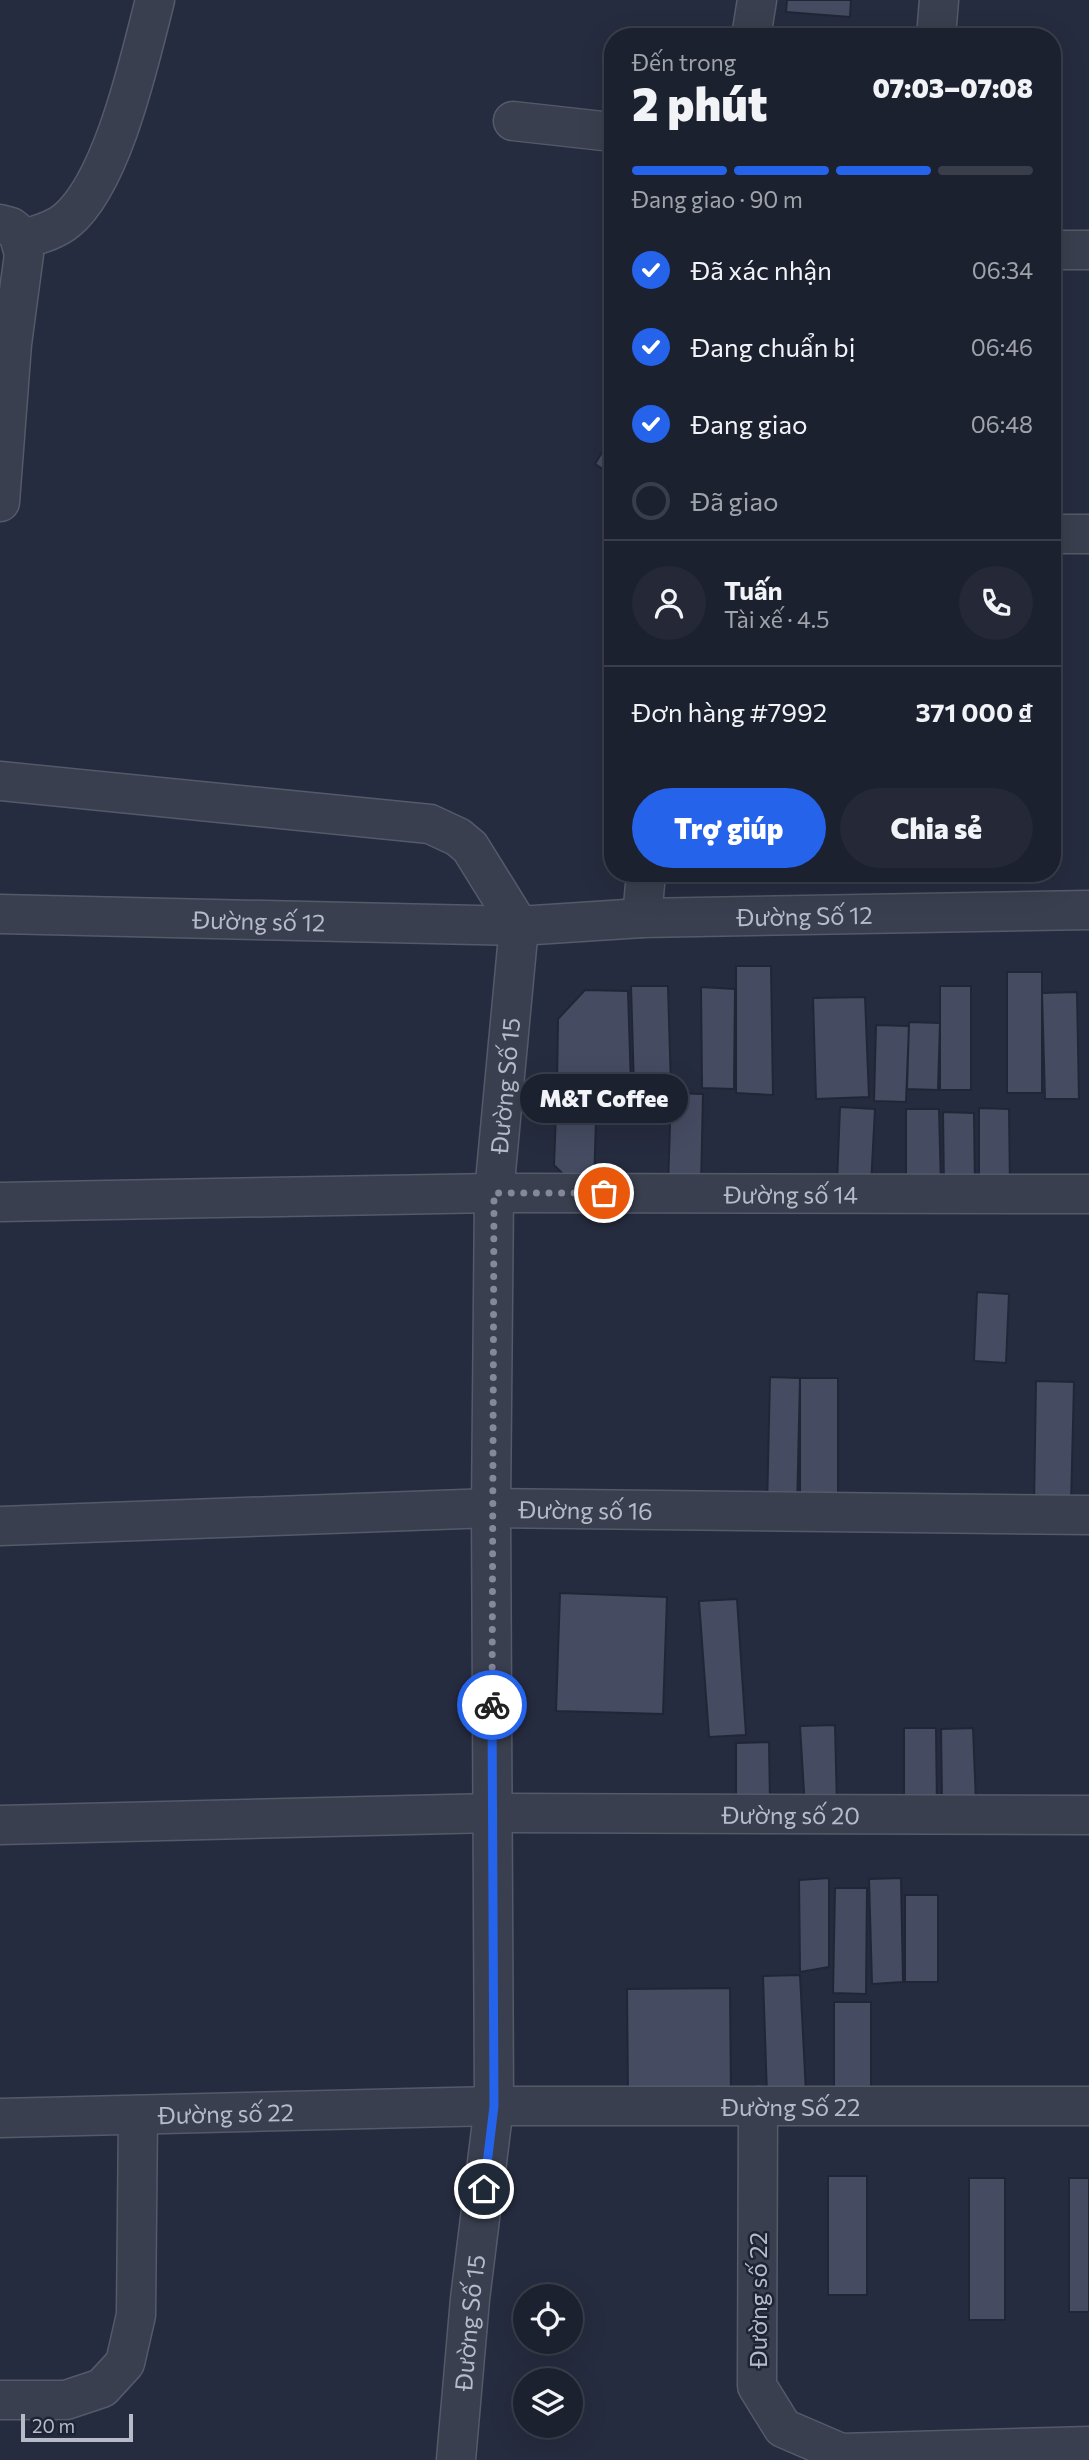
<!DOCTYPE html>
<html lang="vi">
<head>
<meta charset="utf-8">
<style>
  :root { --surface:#1c212f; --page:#252937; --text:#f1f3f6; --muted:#a0a3aa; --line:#3a3e4b; --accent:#2563eb }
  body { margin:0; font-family:Commissioner,sans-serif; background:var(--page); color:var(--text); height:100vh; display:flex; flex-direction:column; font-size:26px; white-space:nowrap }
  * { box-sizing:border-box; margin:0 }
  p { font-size:23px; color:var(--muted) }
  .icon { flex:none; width:38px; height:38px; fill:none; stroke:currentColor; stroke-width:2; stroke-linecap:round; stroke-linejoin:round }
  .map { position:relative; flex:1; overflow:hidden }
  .side { position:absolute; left:604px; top:28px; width:457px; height:854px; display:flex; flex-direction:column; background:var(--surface); border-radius:28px; box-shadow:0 7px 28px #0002,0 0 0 2px var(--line) }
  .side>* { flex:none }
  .buttons { position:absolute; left:513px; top:2284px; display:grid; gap:14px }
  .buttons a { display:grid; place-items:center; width:70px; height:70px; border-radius:50%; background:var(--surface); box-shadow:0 7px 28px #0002,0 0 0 2px var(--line); font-size:35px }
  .scale { position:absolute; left:21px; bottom:18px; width:112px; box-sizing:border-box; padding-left:7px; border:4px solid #b6bac9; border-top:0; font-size:19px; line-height:24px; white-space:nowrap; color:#b6bac9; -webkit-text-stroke:5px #1f2434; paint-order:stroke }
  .pin { position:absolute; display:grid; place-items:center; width:60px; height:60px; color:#fff; margin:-30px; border:4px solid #fff; border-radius:50%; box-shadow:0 2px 7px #0007 }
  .courier { position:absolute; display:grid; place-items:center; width:70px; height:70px; margin:-35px; border:5px solid #2563eb; border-radius:50%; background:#fff; color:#222; box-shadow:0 2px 9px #0007 }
  .bubble { position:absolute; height:49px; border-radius:24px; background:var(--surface); box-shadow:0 7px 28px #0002,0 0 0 2px var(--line); font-size:23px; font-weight:800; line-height:49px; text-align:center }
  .overview em { font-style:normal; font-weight:800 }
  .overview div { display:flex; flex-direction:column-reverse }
  .overview { display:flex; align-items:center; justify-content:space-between; height:119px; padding:0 28px }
  h1 { font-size:46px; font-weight:800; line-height:52px }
  .bar { display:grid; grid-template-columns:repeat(4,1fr); gap:10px 7px; align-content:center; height:84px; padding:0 28px }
  .bar i { height:9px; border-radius:5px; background:var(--line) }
  .bar .active { background:var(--accent) }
  .bar p { grid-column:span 4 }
  .line { display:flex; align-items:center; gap:18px; padding:0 28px; border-top:2px solid var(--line) }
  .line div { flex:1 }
  .round { display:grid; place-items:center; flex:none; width:74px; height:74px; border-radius:37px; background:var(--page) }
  ol { padding:0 28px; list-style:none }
  li { display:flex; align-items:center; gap:21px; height:77px }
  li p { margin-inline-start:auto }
  li .icon { padding:7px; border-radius:50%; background:var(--accent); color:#fff; stroke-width:4 }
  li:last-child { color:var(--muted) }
  li i { width:38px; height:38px; border:4px solid var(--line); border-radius:50% }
  .action { display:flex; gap:14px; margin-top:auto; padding:14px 28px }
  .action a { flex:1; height:80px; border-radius:42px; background:var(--accent); color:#fff; font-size:28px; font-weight:800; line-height:80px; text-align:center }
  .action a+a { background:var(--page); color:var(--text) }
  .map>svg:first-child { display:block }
  .building { fill:#454b61; stroke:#212636; stroke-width:2 }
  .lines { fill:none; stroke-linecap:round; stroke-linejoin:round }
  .street-casing { stroke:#555a69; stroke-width:41 }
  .street { stroke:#3a3f4f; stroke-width:38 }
  .done { stroke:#848899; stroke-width:7; stroke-dasharray:0 12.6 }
  .route { stroke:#2563eb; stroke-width:9 }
  .labels { text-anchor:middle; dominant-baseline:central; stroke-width:5; stroke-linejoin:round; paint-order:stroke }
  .street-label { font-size:24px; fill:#b6bac9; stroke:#1f2434 }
</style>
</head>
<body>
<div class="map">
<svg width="1089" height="2460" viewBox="0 0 1089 2460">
  <rect width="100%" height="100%" fill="#262c3f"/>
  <path class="building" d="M787,0H851L850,17L786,12Z
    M612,436V475L595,464Z
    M736,966H771L773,1095L736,1093Z
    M1007,972H1042V1093H1007Z
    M631,986H668L671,1088H634Z
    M940,986H971V1090H940Z
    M701,987L735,989L734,1089L702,1088Z
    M585,990L628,991L631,1086H557L558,1019Z
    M1077,992L1079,1099H1045L1042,993Z
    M865,997L869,1097L816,1099L813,998Z
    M909,1022L940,1023L938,1090L907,1089Z
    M876,1025L909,1026L906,1102L874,1101Z
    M557,1086L597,1088L594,1183L574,1185L554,1165Z
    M671,1093L703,1094L701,1187H668Z
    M840,1107L875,1109L871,1185L837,1183Z
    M979,1108L1009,1109L1010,1190H979Z
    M906,1109H939L941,1188H906Z
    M943,1112L974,1113L975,1190H944Z
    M977,1292L1009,1294L1006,1363L974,1361Z
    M770,1377L800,1378L797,1510L767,1509Z
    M800,1378H838V1511H800Z
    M1036,1381L1074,1382L1071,1506L1034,1505Z
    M560,1593L667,1597L663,1714L556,1711Z
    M737,1599L746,1735L709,1737L699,1601Z
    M835,1725L837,1807L805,1809L800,1726Z
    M904,1728H936L937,1809H904Z
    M973,1728L976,1802H942L941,1729Z
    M769,1742L770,1803L736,1805V1743Z
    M829,1878V1967L800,1972L799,1880Z
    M901,1878L903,1982L872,1984L869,1879Z
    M835,1888H867L866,1994L833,1993Z
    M905,1895H938V1982H905Z
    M800,1975L806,2093L767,2096L763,1976Z
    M730,1988L731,2096L628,2098L627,1989Z
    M834,2002H871V2092H834Z
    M828,2176H867V2295H828Z
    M969,2178H1005V2320H969Z
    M1069,2178H1089V2312H1069Z"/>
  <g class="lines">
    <defs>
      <g id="street">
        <path d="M751,37L757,0"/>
        <path d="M936,37L939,0"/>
        <path d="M513,121L612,132"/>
        <path d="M0,224L11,227L18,233L24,254L12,344L0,502"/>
        <path d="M22,240C36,235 54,231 66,221C113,183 140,58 155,0"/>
        <path d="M1052,250H1089"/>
        <path d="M1052,534H1089"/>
        <path d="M0,781L430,824L458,837L470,847L519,926"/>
        <path id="s1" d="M0,914L519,926L642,918L1089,910"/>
        <path d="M642,918L646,873"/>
        <path id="s2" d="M0,1202L494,1193L1089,1194"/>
        <path id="s3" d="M0,1526L491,1508L1089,1515"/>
        <path id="s4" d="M0,1825L492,1813L1089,1815"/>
        <path d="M758,2106L757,2386L783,2428L841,2453L1089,2446"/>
        <path id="s5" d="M0,2118L494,2106H1089"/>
        <path d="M0,2400H66L102,2388L125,2363L136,2315L138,2115"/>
        <path id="s6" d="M456,2460L470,2299L494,2106L491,1508L494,1193L519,926"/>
      </g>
    </defs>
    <use href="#street" class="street-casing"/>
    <use href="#street" class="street"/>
  </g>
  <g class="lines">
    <path class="done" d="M492,1705L494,1193H604"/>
    <path class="route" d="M484,2189L494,2106L492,1705"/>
  </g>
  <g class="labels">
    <g class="street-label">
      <text stroke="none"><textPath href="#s1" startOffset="805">Đường Số 12</textPath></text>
      <text stroke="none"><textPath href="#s1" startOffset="259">Đường số 12</textPath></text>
      <text stroke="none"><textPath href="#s6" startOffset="1377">Đường Số 15</textPath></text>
      <text stroke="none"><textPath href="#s2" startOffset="791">Đường số 14</textPath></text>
      <text stroke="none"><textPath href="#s3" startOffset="586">Đường số 16</textPath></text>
      <text stroke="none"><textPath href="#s4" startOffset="791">Đường số 20</textPath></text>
      <text stroke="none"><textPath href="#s5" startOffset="791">Đường Số 22</textPath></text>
      <text stroke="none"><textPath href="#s5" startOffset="226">Đường số 22</textPath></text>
      <text transform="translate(757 2300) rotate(-90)">Đường số 22</text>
      <text stroke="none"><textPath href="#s6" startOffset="138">Đường Số 15</textPath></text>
    </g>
  </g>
</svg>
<div class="buttons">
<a><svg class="icon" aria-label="locate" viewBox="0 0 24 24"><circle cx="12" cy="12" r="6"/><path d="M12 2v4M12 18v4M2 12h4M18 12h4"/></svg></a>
<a><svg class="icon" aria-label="layers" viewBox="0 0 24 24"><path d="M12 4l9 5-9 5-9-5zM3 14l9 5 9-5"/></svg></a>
</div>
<div class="scale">20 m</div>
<div class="pin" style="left:604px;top:1193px;background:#ea580c"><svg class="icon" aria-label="bag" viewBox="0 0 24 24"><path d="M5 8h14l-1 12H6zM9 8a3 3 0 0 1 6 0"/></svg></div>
<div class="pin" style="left:484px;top:2189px;background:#1f2937"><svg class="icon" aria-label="home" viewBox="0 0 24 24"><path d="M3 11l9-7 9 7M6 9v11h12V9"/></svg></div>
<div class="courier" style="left:492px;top:1705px"><svg class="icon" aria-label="bike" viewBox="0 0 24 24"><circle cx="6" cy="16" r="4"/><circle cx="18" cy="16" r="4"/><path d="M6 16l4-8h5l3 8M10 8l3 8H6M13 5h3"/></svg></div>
<div class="bubble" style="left:520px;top:1074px;width:168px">M&amp;T Coffee</div>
<section class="side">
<div class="overview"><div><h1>2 phút</h1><p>Đến trong</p></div><em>07:03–07:08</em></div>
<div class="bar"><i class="active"></i><i class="active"></i><i class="active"></i><i></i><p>Đang giao · 90 m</p></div>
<ol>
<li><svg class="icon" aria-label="check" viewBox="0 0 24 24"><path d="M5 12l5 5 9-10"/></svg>Đã xác nhận<p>06:34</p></li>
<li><svg class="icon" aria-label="check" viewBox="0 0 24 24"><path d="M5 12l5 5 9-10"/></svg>Đang chuẩn bị<p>06:46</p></li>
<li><svg class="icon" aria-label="check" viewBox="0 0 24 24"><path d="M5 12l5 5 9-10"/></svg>Đang giao<p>06:48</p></li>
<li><i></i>Đã giao</li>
</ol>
<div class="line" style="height:126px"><a class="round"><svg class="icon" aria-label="person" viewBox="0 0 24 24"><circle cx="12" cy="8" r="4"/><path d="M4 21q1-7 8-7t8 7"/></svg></a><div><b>Tuấn</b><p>Tài xế · 4.5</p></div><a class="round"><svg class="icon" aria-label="phone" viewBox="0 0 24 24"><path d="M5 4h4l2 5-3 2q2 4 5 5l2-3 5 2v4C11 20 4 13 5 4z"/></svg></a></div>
<div class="line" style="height:91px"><div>Đơn hàng #7992</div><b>371 000 ₫</b></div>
<div class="action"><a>Trợ giúp</a><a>Chia sẻ</a></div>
</section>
</div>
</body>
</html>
